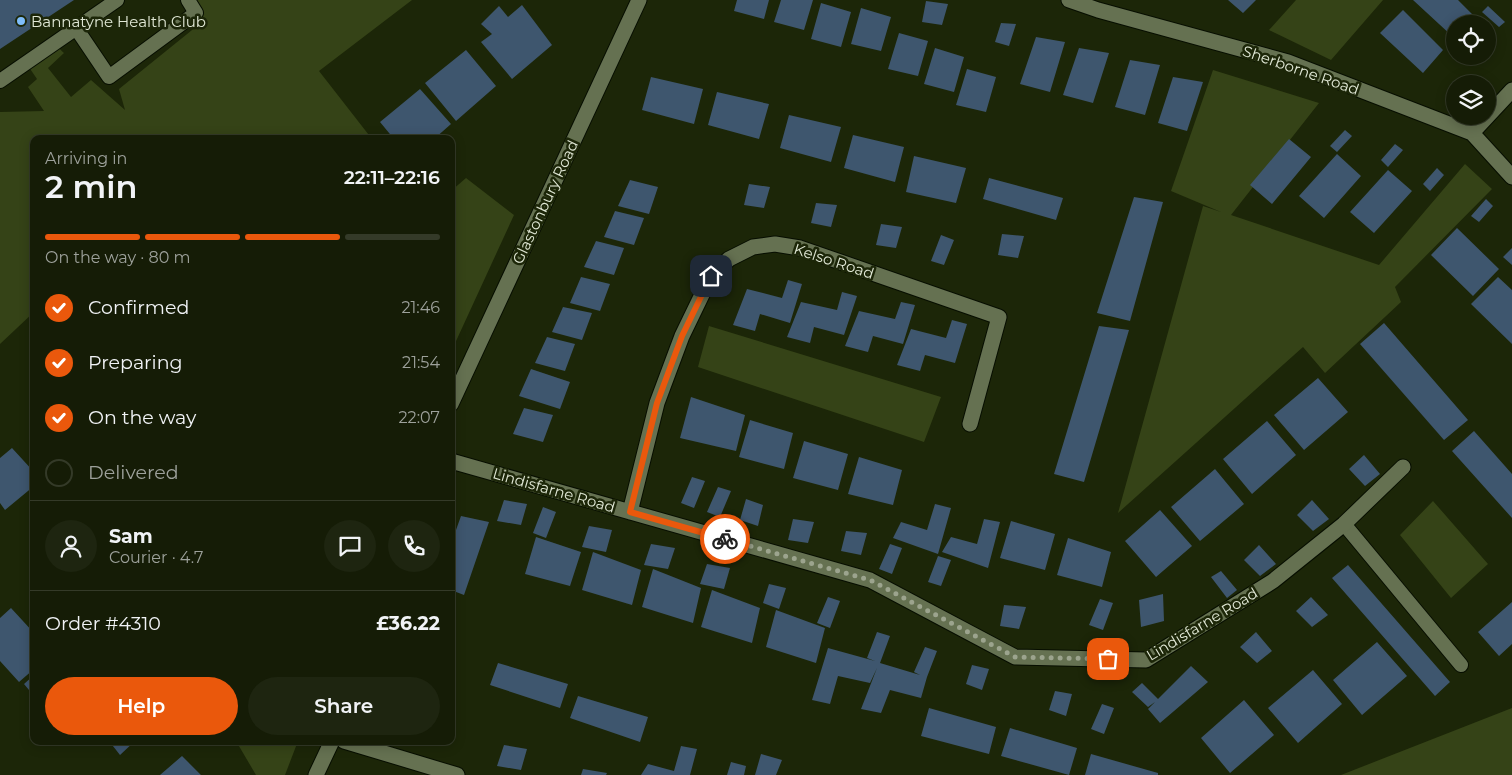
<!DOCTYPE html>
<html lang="en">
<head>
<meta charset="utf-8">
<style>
  :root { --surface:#151c06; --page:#1e2510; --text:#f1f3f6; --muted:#9da19b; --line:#343a28; --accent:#ea580c }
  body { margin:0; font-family:Montserrat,sans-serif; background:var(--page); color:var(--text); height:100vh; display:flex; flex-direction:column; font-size:19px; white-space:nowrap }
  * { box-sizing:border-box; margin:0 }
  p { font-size:16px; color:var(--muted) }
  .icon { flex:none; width:28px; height:28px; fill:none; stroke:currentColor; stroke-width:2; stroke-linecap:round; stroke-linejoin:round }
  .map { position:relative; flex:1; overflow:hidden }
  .panel { position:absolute; left:30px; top:135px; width:425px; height:610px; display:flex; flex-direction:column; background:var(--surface); border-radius:10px; box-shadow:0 2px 12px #0003,0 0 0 1px var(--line) }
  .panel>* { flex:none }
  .controls { position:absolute; left:1446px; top:15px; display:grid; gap:10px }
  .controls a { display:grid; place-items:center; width:50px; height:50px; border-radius:50%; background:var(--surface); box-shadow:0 2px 12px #0003,0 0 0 1px var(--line); font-size:25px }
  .pin { position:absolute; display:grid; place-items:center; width:42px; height:42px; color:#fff; margin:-21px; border-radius:10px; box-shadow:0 2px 8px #0006 }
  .courier { position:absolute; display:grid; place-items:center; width:50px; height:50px; margin:-25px; border:4px solid #ea580c; border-radius:50%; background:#fff; color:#222; box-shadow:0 1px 6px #0007 }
  .overview em { font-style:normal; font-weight:600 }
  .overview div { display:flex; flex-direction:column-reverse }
  .overview { display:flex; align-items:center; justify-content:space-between; height:85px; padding:0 15px }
  h1 { font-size:32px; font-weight:600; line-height:38px }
  .bar { display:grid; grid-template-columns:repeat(4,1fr); gap:8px 5px; align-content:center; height:60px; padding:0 15px }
  .bar i { height:6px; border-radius:4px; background:var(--line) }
  .bar .selected { background:var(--accent) }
  .bar p { grid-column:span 4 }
  .line { display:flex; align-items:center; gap:12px; padding:0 15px; border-top:1px solid var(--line) }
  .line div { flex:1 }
  .round { display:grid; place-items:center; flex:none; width:52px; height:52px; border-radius:26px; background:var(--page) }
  ol { padding:0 15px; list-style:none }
  li { display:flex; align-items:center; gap:15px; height:55px }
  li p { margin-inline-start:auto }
  li .icon { padding:5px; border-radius:50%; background:var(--accent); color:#fff; stroke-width:4 }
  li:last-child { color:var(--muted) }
  li i { width:28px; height:28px; border:2px solid var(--line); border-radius:50% }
  .button { display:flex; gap:10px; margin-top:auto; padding:10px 15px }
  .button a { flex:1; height:58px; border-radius:30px; background:var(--accent); color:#fff; font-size:20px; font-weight:600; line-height:58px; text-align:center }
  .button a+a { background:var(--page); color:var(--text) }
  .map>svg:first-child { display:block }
  .green { fill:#354317 }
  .building { fill:#3e566e }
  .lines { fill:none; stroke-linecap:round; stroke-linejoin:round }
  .service-casing { stroke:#070e00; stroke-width:16 }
  .minor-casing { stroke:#070e00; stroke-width:17 }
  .service { stroke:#657151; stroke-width:14 }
  .minor { stroke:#657151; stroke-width:15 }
  .done { stroke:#9ca48e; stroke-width:5; stroke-dasharray:0 9 }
  .route { stroke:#ea580c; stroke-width:6 }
  .poi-dot { fill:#7fbdfa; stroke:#1c2608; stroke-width:2 }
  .labels { text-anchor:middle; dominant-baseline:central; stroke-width:5; stroke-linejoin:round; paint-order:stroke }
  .poi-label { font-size:15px; fill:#e1e8d6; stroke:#1c2608; text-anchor:start }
  .street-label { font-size:15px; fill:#e1e8d6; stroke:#1c2608 }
</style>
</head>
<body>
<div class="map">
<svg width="1512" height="775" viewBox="0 0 1512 775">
  <rect width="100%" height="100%" fill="#1c2608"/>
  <path class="green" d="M196,0H412L319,71L372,139H34V312L0,344V112L44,111L28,87L37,79L22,57C30,51 43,38 55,45C58,46 61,51 64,53L48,68L71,97L91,80L125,110L119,89L197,26Z
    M1296,0H1383L1331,60L1269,30Z
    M1213,70L1319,103L1231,215L1379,265L1465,164L1492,189L1395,287L1401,302L1325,373L1303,347L1118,513L1203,206L1221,212L1171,191Z
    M466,178L514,215L451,352V191Z
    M709,326L941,397L924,442L698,367Z
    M1433,501L1488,564L1451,598L1400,535Z
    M1512,708V775H1341Z
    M236,741H298L285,775H256Z"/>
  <path class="building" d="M0,0H74L0,49Z
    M737,0H769L764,19L734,11Z
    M781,0H813L804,30L774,22Z
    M1228,0H1256L1243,13Z
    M1413,0H1458L1472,14L1463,24H1455V33L1452,36Z
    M926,1L948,4L942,25L922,22Z
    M821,3L851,12L841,47L811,39Z
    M522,5L552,45L512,79L481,42L492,34L481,24L499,6L508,17Z
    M1488,6L1505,22L1499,27L1482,12Z
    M861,8L891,17L881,51L851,44Z
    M1403,10L1443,50L1423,73L1380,33Z
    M1001,23L1016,24L1009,46L995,42Z
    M899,33L928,41L918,76L888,69Z
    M1036,37L1065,42L1050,92L1020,84Z
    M935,48L964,57L954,92L924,84Z
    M1079,48L1109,53L1093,103L1063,95Z
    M466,50L496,86L456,121L425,83Z
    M1130,60L1160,65L1145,115L1115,107Z
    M967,69L996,77L986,112L956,105Z
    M651,77L703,89L694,124L642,110Z
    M1173,77L1203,82L1187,131L1158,123Z
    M420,89L451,124L434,139H394L380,122Z
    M717,92L769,104L759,139L708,125Z
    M789,115L841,127L831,162L780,148Z
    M1345,130L1352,136L1337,152L1330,146Z
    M853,135L904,147L895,182L844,168Z
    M1289,139L1311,157L1272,204L1250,185Z
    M1395,144L1403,150L1388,167L1381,160Z
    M1337,154L1361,176L1324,218L1299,196Z
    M914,156L966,168L956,203L906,192Z
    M1437,168L1444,175L1430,191L1423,184Z
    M1388,170L1412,191L1374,233L1350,212Z
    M989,178L1063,198L1056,220L983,199Z
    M630,180L658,187L649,214L618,206Z
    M749,184L770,187L764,208L744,205Z
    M1134,197L1163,202L1130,321L1097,313Z
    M1486,199L1493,206L1479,222L1471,216Z
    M816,203L837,205L831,227L811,223Z
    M615,211L644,218L634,245L604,237Z
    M881,224L902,227L896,248L876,245Z
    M1457,228L1499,269L1473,296L1431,255Z
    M1002,234L1024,236L1018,258L998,255Z
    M941,235L954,240L944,265L931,261Z
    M596,241L624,248L614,275L584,267Z
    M1512,248V265L1503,257Z
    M581,277L610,284L600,311L570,303Z
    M1498,277L1512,290V344L1471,304Z
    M788,280L802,284L790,323L760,314L755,331L733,325L747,289L782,298Z
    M842,292L857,296L844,335L814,327L810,343L787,337L801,302L837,310Z
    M901,302L915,305L903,344L873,336L868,352L845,346L859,311L895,319Z
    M563,307L592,313L582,340L552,332Z
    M952,320L967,324L955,363L925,355L920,371L897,365L911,329L946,338Z
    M1384,323L1468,420L1444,440L1360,344Z
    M1099,326L1129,330L1084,482L1054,474Z
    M547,337L575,344L565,371L535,363Z
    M531,369L570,382L560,409L519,396Z
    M1318,378L1348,412L1304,450L1274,415Z
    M691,397L745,415L736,451L680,438Z
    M524,408L553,415L543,442L513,434Z
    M750,420L793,433L784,469L739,457Z
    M1267,421L1296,455L1252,494L1223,459Z
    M1474,431L1512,474V518L1452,451Z
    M804,441L848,454L838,490L793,478Z
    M12,448L34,472V486L5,510L0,503V458Z
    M1364,455L1380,474L1365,486L1349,469Z
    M859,457L902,470L893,505L848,494Z
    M1215,469L1244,504L1200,541L1171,507Z
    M692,477L705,481L694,508L681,503Z
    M718,487L731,491L720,517L707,512Z
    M746,499L763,505L758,526L740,520Z
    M504,500L527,504L521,525L497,521Z
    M1312,500L1329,519L1313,531L1297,515Z
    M935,504L951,508L938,554L893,538L901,522L927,530Z
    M543,507L556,512L546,538L533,533Z
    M1160,510L1192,546L1156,577L1125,541Z
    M461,516L489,522L464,595L451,590V544Z
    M793,519L814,522L808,543L788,540Z
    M984,519L1000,522L988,568L942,552L951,537L977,544Z
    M1011,521L1055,534L1045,570L1000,558Z
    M589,526L612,530L606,552L582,547Z
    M846,531L867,533L861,555L841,551Z
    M536,537L581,552L570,586L525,574Z
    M1068,538L1111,552L1102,587L1057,575Z
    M651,544L675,548L668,569L644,565Z
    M890,544L902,548L892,574L879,569Z
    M1259,545L1276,564L1260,576L1244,560Z
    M593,552L641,570L632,605L582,590Z
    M938,556L951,560L941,586L928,582Z
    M707,564L730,568L724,589L700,584Z
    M1348,565L1450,682L1435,696L1332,578Z
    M653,569L701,588L693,623L642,607Z
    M1221,571L1237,590L1227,598L1211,577Z
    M769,584L786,588L779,609L763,603Z
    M712,590L760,608L752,643L701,627Z
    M1163,594L1164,621L1141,627L1139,600Z
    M828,597L840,601L830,628L817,623Z
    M1311,597L1328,615L1312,627L1296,611Z
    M1100,599L1113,603L1103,630L1089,625Z
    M1512,602V644L1499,656L1478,632Z
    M1004,605L1026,607L1019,629L1000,626Z
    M11,608L34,633V669L19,682L0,661V618Z
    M776,610L825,628L816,663L766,647Z
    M877,632L890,636L880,663L920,675L914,672L925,647L937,651L927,677L921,698L890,690L881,713L861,709L877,668L870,683L838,676L830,704L812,700L828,648L875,661L867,658Z
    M1256,632L1272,651L1257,663L1240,647Z
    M1377,642L1407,676L1362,715L1333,680Z
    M498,663L568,684L560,708L490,685Z
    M972,665L989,669L982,690L966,684Z
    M1191,666L1208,682L1160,723L1148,709L1155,702L1148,707L1132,692L1142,683L1158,699Z
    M1313,670L1342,704L1298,743L1268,708Z
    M34,675V696L24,684Z
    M1055,691L1072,694L1066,716L1049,710Z
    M578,696L648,717L640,742L570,718Z
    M1244,700L1274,735L1230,773L1201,738Z
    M1102,704L1114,708L1104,734L1091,729Z
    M929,708L996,727L989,754L921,736Z
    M1010,728L1077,748L1069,775L1001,756Z
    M109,741H135L120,755Z
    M504,745L527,749L521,770L497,766Z
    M681,746L697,749L690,775H641L648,764L674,771Z
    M761,754L782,760L776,775H755Z
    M1091,754L1158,773V775H1085Z
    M182,756L201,775H160Z
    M731,762L746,766L744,775H727Z
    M583,769L607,773L606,775H581Z"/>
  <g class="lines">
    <defs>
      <path id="service" d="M76,28L109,77L196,13L188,0
        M0,81L117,0
        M1344,524L1461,665"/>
      <path id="minor" d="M1069,0L1098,10L1288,62L1472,133L1512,177
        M1472,133L1512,90
        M451,404L639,0
        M451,461L870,580L1015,657L1146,660L1273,581L1344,524L1403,467
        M630,512L657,403L682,336L711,276L729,259L753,247L775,244L800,248L999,317L970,424
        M344,741L457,775
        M316,775L332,741"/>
    </defs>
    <use href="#service" class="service-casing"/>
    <use href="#minor" class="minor-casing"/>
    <use href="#service" class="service"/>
    <use href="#minor" class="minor"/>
  </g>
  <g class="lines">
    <path class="done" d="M725,539L870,580L1015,657L1108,659"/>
    <path class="route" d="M711,276L682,336L657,403L630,512L725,539"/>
  </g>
  <circle class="poi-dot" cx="21" cy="21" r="5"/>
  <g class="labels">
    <g class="poi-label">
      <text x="31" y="21">Bannatyne Health Club</text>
    </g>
    <g class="street-label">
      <text transform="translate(1301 70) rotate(19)">Sherborne Road</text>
      <text transform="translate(545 202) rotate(-65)">Glastonbury Road</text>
      <text transform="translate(834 261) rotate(18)">Kelso Road</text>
      <text transform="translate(554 490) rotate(16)">Lindisfarne Road</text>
      <text transform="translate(1202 624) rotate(-31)">Lindisfarne Road</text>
    </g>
  </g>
</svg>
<div class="controls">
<a><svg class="icon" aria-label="locate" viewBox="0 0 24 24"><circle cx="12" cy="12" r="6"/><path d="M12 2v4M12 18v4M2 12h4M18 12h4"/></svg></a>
<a><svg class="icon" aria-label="layers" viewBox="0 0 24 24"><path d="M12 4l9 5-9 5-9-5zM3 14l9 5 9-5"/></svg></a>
</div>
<div class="pin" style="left:1108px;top:659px;background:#ea580c"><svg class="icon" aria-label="bag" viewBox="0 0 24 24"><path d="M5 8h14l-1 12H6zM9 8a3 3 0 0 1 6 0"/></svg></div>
<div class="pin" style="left:711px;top:276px;background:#1f2937"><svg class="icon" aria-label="home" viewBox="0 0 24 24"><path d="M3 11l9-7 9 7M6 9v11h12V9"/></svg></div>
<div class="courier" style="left:725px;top:539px"><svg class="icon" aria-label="bike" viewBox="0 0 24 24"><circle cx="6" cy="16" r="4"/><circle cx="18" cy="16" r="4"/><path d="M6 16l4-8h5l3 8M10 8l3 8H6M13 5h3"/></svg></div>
<section class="panel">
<div class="overview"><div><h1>2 min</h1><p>Arriving in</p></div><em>22:11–22:16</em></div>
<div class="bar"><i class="selected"></i><i class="selected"></i><i class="selected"></i><i></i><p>On the way · 80 m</p></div>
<ol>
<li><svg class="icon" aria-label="check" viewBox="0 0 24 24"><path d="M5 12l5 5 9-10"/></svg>Confirmed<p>21:46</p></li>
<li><svg class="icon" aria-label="check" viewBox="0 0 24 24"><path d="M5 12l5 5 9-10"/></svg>Preparing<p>21:54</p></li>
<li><svg class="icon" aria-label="check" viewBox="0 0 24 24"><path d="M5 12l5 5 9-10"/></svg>On the way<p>22:07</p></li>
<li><i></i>Delivered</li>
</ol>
<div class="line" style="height:90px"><a class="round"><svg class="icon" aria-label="person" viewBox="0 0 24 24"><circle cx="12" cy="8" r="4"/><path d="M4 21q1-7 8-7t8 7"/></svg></a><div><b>Sam</b><p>Courier · 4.7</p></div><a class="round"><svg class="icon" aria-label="chat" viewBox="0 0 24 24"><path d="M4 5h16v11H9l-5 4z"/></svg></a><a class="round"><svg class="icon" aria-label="phone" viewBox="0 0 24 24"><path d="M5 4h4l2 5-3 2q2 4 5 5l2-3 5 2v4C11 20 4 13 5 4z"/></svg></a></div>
<div class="line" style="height:65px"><div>Order #4310</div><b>£36.22</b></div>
<div class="button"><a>Help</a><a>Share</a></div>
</section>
</div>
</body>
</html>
